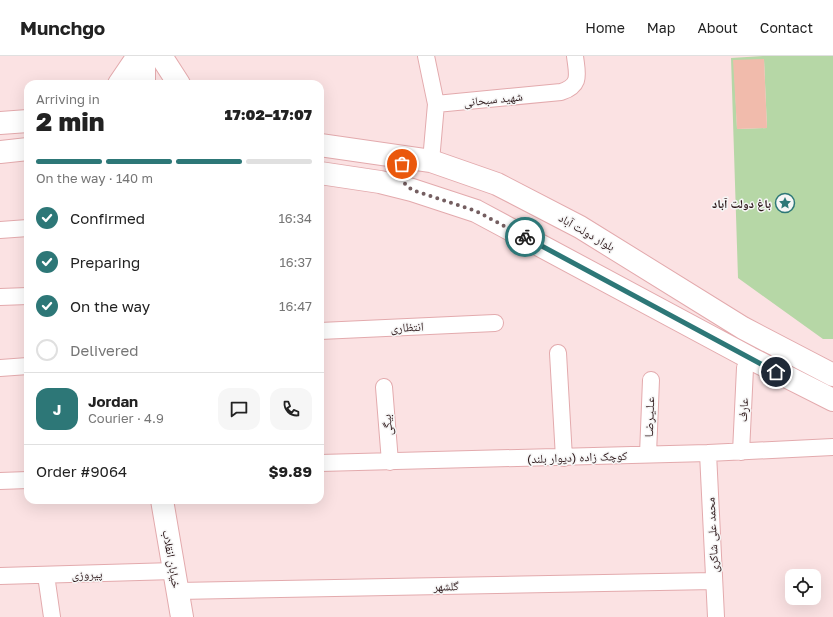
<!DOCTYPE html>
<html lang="en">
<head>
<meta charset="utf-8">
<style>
  :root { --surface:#fff; --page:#f6f6f6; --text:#222; --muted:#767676; --line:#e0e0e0; --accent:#2d7777 }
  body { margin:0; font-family:"Golos Text","Noto Naskh Arabic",sans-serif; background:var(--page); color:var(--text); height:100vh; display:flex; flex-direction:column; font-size:15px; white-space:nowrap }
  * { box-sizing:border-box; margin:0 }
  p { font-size:13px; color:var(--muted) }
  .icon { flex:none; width:22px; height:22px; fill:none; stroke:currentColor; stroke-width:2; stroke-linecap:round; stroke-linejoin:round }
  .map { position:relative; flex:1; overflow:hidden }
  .drawer { position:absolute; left:24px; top:24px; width:300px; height:424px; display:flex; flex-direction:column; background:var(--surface); border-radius:12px; box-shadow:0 4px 16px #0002 }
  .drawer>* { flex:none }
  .tools { position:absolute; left:785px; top:513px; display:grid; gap:8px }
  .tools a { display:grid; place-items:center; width:36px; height:36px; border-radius:8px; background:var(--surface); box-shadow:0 4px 16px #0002; font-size:20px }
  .pin { position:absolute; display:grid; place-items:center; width:34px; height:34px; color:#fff; margin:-17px; border:2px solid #fff; border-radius:50%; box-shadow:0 1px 4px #0007 }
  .courier { position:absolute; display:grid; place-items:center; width:40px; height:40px; margin:-20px; border:3px solid #2d7777; border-radius:50%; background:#fff; color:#222; box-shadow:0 1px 5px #0007 }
  .headline em { font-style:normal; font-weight:800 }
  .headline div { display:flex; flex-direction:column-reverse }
  .headline { display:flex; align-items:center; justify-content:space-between; height:68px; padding:0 12px }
  h1 { font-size:26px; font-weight:800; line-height:30px }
  .bar { display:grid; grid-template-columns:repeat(4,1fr); gap:6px 4px; align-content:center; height:48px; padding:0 12px }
  .bar i { height:5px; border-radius:3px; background:var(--line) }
  .bar .selected { background:var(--accent) }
  .bar p { grid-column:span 4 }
  .line { display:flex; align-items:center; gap:10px; padding:0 12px; border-top:1px solid var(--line) }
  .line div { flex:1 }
  .round { display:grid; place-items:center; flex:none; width:42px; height:42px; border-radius:12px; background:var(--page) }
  ol { padding:0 12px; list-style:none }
  li { display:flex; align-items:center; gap:12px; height:44px }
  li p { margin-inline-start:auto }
  li .icon { padding:4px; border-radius:50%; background:var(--accent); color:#fff; stroke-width:4 }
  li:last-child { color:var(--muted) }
  li i { width:22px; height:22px; border:2px solid var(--line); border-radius:50% }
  header { display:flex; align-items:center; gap:24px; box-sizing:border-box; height:56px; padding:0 20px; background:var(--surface); border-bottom:1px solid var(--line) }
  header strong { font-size:19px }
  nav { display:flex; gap:22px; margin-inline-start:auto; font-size:14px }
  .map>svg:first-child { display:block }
  .green { fill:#b6d7a6; fill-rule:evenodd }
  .building { fill:#f1bbac }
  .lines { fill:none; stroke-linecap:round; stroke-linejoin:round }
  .minor-casing { stroke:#e3aaad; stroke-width:18 }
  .secondary-casing { stroke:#e3aaad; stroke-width:24 }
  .minor { stroke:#fff; stroke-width:16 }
  .secondary { stroke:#fff; stroke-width:22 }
  .done { stroke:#745e60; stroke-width:4; stroke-dasharray:0 7.2 }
  .route { stroke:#2d7777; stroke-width:5 }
  .labels { text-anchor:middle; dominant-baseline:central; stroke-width:3; stroke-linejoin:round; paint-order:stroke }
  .street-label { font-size:12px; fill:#2c1719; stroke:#f6f6f6 }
  .poi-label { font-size:12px; font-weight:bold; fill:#2c1719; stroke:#f6f6f6; text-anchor:end }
</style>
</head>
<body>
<header>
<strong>Munchgo</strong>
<nav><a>Home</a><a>Map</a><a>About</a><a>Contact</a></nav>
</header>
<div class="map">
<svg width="833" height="561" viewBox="0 0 833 561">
  <rect width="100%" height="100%" fill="#fbe2e3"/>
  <path class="green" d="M763,0H833V283H823L738,222L731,2ZM734,4H764L767,72L737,73Z"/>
  <path class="building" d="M764,3L767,72L737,73L733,4Z"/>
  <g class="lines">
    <defs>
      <path id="minor" d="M426,0L436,48
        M431,105L436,48L561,36C582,29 577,18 575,0
        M0,174L28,172
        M0,241L28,240
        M320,275L495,267
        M558,297L564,402
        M0,312L28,310
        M384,331L390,406
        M741,396L745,312
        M708,397L716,561
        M648,398L651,324
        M320,407L708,397L833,391
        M0,425L28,424
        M46,519L52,561
        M0,520L174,515
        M178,535L714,525"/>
      <path id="secondary" d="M161,0L179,28
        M119,28L138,0
        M144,28V0
        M0,67L28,65
        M320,89L431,105L497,128L580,171L743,272L833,319
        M0,96L28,93
        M320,117L380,126L412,134L476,155L750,302L833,344
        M162,444L182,561"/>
    </defs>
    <use href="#minor" class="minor-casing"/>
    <use href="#secondary" class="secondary-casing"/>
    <use href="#minor" class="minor"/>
    <use href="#secondary" class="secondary"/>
  </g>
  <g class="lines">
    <path class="done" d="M402,108L400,113L402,125L412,134L476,155L525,181"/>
    <path class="route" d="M525,181L776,316"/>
  </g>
  <defs>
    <symbol id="sight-ring" viewBox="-11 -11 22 22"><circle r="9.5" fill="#f6f6f6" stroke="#2d7777" stroke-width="1.5"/><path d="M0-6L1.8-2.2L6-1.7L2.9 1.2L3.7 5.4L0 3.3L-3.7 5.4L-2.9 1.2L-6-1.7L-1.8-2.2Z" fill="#2d7777"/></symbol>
  </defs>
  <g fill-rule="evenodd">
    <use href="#sight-ring" x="774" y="136" width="22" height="22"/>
  </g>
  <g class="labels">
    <g class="street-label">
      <text transform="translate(493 43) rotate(-6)">شهید سبحانی</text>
      <text transform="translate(587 176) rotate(30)">بلوار دولت آباد</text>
      <text transform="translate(407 271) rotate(-3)">انتظاری</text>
      <text transform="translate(743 354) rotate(-87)">عارف</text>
      <text transform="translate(649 361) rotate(-88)">عـلـیـرضـا</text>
      <text transform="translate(387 369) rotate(-95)">بیگی</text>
      <text transform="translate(577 401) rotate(-2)">کوچک زاده (دیوار بلند)</text>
      <text transform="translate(712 479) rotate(-93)">محمد علی شاکری</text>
      <text transform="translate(172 503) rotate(80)">خیابان انقلاب</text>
      <text transform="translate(87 518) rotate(-2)">پیروزی</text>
      <text transform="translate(446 530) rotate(-1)">گلشهر</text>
    </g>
    <g class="poi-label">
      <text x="771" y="147">باغ دولت آباد</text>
    </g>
  </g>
</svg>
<div class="tools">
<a><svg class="icon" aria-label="locate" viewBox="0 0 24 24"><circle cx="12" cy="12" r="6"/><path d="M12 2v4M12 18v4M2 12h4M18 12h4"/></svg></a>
</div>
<div class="pin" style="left:402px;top:108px;background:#ea580c"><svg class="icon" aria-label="bag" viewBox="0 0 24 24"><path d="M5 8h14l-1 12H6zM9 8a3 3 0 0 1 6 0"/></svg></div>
<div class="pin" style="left:776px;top:316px;background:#1f2937"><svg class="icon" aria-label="home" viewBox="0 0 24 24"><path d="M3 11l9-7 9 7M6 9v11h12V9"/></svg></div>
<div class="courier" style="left:525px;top:181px"><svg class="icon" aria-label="bike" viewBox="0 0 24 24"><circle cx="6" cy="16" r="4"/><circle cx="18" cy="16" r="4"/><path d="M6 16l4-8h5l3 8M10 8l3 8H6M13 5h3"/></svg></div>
<section class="drawer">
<div class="headline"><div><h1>2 min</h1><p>Arriving in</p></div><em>17:02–17:07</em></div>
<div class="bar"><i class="selected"></i><i class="selected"></i><i class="selected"></i><i></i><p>On the way · 140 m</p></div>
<ol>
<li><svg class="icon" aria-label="check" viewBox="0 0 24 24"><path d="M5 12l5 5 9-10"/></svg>Confirmed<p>16:34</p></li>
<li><svg class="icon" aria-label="check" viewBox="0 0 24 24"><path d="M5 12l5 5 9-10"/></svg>Preparing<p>16:37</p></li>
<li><svg class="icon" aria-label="check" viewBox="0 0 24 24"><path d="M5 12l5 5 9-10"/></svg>On the way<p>16:47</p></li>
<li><i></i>Delivered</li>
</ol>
<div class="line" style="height:72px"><b class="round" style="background:var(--accent);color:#fff">J</b><div><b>Jordan</b><p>Courier · 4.9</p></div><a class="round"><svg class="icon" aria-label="chat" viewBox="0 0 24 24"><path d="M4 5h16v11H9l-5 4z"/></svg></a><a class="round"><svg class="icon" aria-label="phone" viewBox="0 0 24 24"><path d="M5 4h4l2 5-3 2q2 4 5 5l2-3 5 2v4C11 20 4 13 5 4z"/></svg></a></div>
<div class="line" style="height:52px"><div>Order #9064</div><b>$9.89</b></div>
</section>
</div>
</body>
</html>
